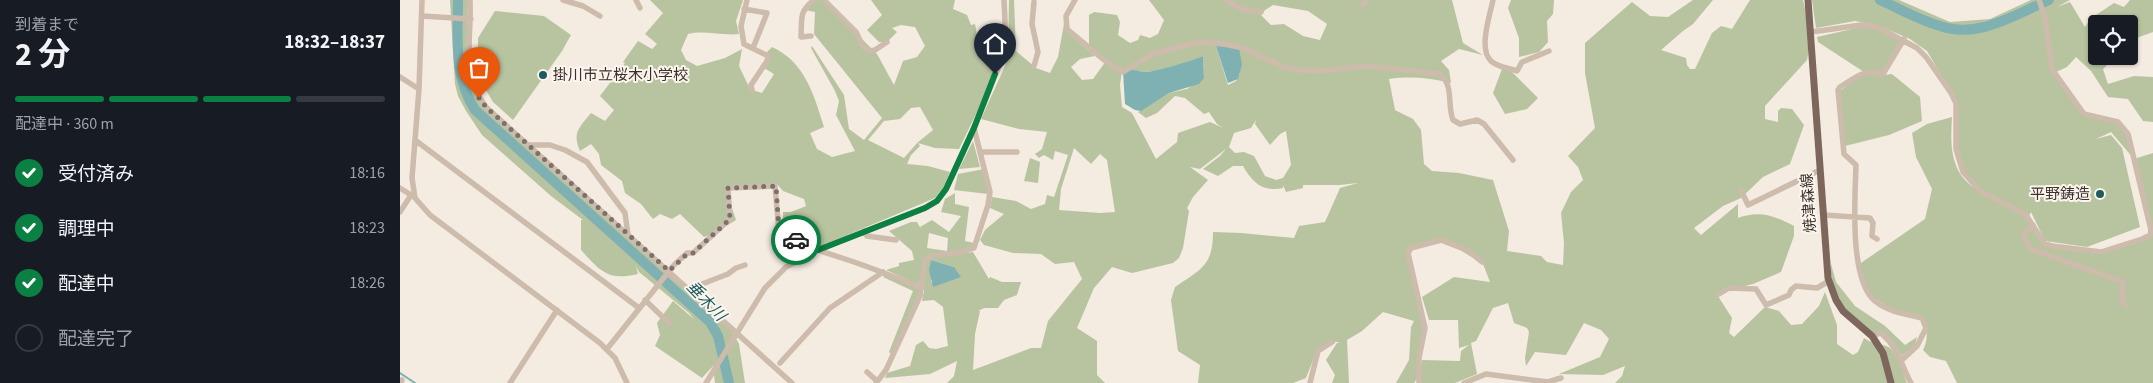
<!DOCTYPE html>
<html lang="ja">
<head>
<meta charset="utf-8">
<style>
  :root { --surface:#171b24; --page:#242831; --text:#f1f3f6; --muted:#9ea1a6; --line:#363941; --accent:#0b8043 }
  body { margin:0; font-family:"Source Sans 3","Noto Sans JP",sans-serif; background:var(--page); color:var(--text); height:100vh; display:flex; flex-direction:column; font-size:19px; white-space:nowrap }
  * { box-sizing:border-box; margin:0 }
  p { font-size:16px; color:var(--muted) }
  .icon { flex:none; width:28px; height:28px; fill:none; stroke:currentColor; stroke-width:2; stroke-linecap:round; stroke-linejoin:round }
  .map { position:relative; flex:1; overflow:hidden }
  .side { display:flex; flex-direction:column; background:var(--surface); width:400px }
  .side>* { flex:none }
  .tools { position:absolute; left:1688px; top:15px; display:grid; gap:10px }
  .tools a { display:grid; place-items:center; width:50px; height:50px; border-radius:5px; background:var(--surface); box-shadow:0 1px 4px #0004; font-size:25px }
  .pin { position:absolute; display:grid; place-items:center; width:42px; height:42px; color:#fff; margin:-51px -21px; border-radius:50% 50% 50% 0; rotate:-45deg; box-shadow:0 0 5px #0007 }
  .pin .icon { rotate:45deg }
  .courier { position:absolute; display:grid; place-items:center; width:50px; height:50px; margin:-25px; border:4px solid #0b8043; border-radius:50%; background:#fff; color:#222; box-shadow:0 1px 6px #0007 }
  .overview em { font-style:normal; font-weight:700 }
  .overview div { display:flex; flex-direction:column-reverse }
  .overview { display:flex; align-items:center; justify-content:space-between; height:85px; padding:0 15px }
  h1 { font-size:32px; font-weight:700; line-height:38px }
  .bar { display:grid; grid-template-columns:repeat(4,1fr); gap:8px 5px; align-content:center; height:60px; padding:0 15px }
  .bar i { height:6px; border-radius:4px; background:var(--line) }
  .bar .selected { background:var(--accent) }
  .bar p { grid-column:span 4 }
  ol { padding:0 15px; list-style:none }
  li { display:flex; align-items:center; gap:15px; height:55px }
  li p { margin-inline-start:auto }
  li .icon { padding:5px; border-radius:50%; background:var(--accent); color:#fff; stroke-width:4 }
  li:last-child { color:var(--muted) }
  li i { width:28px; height:28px; border:2px solid var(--line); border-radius:50% }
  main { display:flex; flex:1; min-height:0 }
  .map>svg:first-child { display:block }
  .green { fill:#b8c4a0; fill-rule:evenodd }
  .water { fill:#7fb0b2 }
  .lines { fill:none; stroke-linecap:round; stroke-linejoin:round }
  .stream { stroke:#7fb0b2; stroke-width:2 }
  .river { stroke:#7fb0b2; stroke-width:10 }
  .minor { stroke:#cdbbac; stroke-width:5.5 }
  .major { stroke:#7d675c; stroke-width:7 }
  .done { stroke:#7c716b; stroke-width:5; stroke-dasharray:0 9 }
  .route { stroke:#0b8043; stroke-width:6 }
  .poi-dot { fill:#1f5a5e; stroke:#fbf5ee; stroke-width:2 }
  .labels { text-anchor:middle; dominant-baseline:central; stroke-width:4; stroke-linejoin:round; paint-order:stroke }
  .poi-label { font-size:15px; fill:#3b302b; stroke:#fbf5ee; text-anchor:start }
  .street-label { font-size:15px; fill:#3b302b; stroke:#fbf5ee }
  .water-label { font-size:16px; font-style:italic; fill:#1f5a5e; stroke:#fbf5ee }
</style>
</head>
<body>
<main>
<section class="side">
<div class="overview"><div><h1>2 分</h1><p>到着まで</p></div><em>18:32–18:37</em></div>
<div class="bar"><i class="selected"></i><i class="selected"></i><i class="selected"></i><i></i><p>配達中 · 360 m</p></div>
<ol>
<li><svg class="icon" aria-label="check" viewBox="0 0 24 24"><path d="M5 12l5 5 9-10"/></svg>受付済み<p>18:16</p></li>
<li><svg class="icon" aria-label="check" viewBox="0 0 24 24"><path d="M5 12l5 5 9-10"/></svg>調理中<p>18:23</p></li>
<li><svg class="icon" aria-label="check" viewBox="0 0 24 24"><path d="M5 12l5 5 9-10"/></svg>配達中<p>18:26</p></li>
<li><i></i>配達完了</li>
</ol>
</section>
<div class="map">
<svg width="1753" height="383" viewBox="0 0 1753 383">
  <rect width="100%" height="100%" fill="#f4ebe1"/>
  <path class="green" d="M50,0H68L66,73L83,102L331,330L339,344L345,383H315L313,366L302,378L255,346L260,335L257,323L273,301L294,319L289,313L239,272L236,266L238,274C208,281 201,272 181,250V220H183L151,196L82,135L66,111L58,96L55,84Z
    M250,0H343L336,21L339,34C322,36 304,30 288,34L281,50L286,60L297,66L325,58L342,49L339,66L350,89L362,93L374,74L364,68L366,53L372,47C405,62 414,95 424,127L410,133L417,149L432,157L455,151L436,115L439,101L435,91L411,48L412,46L444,95L449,129L464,140L482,118L414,34L415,12L405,10L416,0H423L477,54L494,85L503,61L517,57L525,46L515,27L501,25L492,28L497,32L487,42H479L467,30L482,15L471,0H555L553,9L567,15L571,25L575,24L578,40L575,41L581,48H597L601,54L581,104L559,149L535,148L518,143L520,146L511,155L507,164L528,166L550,172L543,188L535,198L419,247L400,240L383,230V212H391L406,206L404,199L383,191L377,184L326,191L336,220L315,233L304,237L280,214L272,219L260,214L253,219L241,204L225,193L222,181L201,165L199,154L191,144L180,151C172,132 179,128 191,113L205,121L214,110L200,96L225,63L223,62L238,41L252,49L257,44L245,34L263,13ZM520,107L533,130L517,143L504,158L468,140L484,121L500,119L511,108Z
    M609,0H614L616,51L636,68L650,73L658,57L664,24L672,36L695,56L680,59L671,67L682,80L693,79L706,61L689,47V15L694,12L717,15L720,22L718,35L730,43L738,40L740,35L750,38L758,34L764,20L749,0H1052L1063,43L1083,55L1059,49L1041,61L1049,70L1051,83C1031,78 1011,76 989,79L995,110L1013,119L1021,130L1024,164L1032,171L1059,173L1093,180L1109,231L1107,251L1141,256L1147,262L1163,265L1164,243L1161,213L1171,192L1183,180L1178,167L1168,156L1195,128L1185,73V43L1232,2L1250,16L1268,17L1293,0H1313L1293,24L1283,31L1261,50L1286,58L1287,65L1290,69H1295L1312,33L1321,26L1332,29L1350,0H1403L1411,36L1407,60L1365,106V119L1378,122V111L1381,108L1392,109L1404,125L1390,164L1363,177L1341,198L1323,206L1294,228L1301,235L1338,204V218C1359,210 1375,216 1394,226V236L1381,272L1353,284L1316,293L1332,318L1329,333L1334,337L1365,307L1379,311L1391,325L1402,324L1419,306L1425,292L1437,325V344L1453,355L1458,352L1464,338C1475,345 1476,342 1486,346C1498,350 1503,372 1507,383H1215L1222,376L1225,366L1203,375L1159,374L1200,357L1209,339L1201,330L1184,323L1166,355L1135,352L1126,366L1125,358L1129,332L1127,328L1114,323L1108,303L1093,308L1076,341L1071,343L1077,374L1055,383H1019L1022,360L1060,361L1061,351L1069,345L1059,348L1058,320H1029L1022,297L1054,277L1090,282L1083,264L1047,242L1011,248L1008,253L1025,324L1018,377L1014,383H996L1009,360L1011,327L1014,321L983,312L962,331L947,340L949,383H932L935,375L926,360L937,343L940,342H932L917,350L906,378L893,383H798L800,365L778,351L771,300L775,287C801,269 813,266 813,232L841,233L894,238L899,226L925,222L940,188L958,183L940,185H903V188L886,192L883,185V188C862,192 853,183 843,166H833L818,176L803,169L820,156L826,149L800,169L790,167L808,180L793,197L787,208L789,211L783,248L779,258L773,263L732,273L712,267L694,288L677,328L697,341V375L705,383H547L554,376L557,361L530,374L485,378L487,373L510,366L516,345L523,341L529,348L536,349L548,346L543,307L534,300L522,301L524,291V268L521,282L517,284L486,270L499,266V263L514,260L512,251L489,231L511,222H517L522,231L520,227L532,220L549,232L561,216L541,212L545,199L555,193V204L569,207L565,241L574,243L572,247L557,254L573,252L589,279L590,277L602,282H621L617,295L604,300L598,308H584L578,311H580L575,334L573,370L631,348H641L648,321L682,279L674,262L655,264L641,254L613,253L584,245L580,240L585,230L604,214L590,208L592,197L616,201L631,209L645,204L647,195L654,197L668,155L655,151L653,160L644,155L639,158L635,154L642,149L647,132L619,129L581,119L605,66L608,51ZM873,5L908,11L927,24L920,40L903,36L884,24L871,25L861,15L865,10ZM816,46L840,73L836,81L828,85ZM803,56L804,78L787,89L769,93L738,112L746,118L757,113L775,96L785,98L804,114L809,112L817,124L823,128L810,122L778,133L777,142L756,159L732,113L722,107L720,85L722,71C730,68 737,72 746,72C764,71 786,63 803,56ZM856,120L855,124L870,145L880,134L886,131L891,165L883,178L876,180L865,176L854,156L844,152L835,153L829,147L834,133L851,128ZM674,148L691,164L700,154L707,160L715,212L700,213L659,210L661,189ZM529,233L548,238L547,251L527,248ZM531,260L554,267L531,282Z
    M1111,0H1154L1153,14L1147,21L1148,42L1139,52L1119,57V38L1108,8Z
    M1412,0H1499L1550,22L1590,19L1631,0H1670L1657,7L1670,2L1685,27L1690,19L1714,3L1724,7L1730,0H1753V32L1739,37L1729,45V24H1696V56H1716L1703,69L1708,84L1734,76L1753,77V122L1743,121L1728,99L1708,97L1691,71L1676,57L1667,67L1654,73L1688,115L1714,121L1728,134L1734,159L1753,153V383H1557L1546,361L1530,357L1523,350C1529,338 1527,330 1522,318L1496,312L1469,294L1458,265L1525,219L1532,189L1516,157L1512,133L1527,124L1552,117C1550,147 1550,175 1580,191L1567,176L1556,146V101L1527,51L1510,39L1477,25L1455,21L1416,28ZM1711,132L1734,159L1751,230L1742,239L1694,252L1645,244L1626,215L1629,216L1631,212L1645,241L1687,247L1740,227L1722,148L1711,135L1696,139Z
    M95,11L144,16L171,35L162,51L113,120L93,102L83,85L78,62V38Z
    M1461,27L1480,28L1501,38L1483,75L1492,74L1520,97L1522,121L1489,135L1445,146L1440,91L1464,72L1418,42L1417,37Z
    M1102,69L1112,72L1138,98L1127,109L1105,114L1093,93Z
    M573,141L580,167L559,169Z
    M630,158L640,162L638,183L624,181Z
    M584,169L588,194L554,190L558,174Z
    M1431,264L1436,282L1455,306L1485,326L1505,345L1517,337L1515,345L1502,356L1491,340L1473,333L1440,304L1434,289L1431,274Z
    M486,275L522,289L493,356L489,352L513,291L483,277Z"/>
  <path class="water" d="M816,46L839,48L842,65L838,79L828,83Z
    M803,56L804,78L799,84L769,93L741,111L735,110L725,104L723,71C731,67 738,72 746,72C759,71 791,61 803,56Z
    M531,260L554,267L561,277L533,287L529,270Z"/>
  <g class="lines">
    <path class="stream" d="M0,373L15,383"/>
    <path class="river" d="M58,0C58,40 53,75 75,110L310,322L318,336L329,383
      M1480,0C1500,9 1519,20 1540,26C1578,39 1615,15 1649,0"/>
    <path class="minor" d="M22,0L19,89L12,178L15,198L30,215L200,343L215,358L227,383
      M70,0C72,40 60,71 86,107L228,235
      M163,0L183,6L200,16
      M236,0L240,8
      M347,0L341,26L344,44L368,56L367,61L351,85L352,90
      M424,0L456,32L463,47L470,51L475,50L487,42
      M675,0L666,16L667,29L704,60L723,72L753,54L798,42L824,44L843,48L884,67L898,70L919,71L968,66L1040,74C1054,85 1047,105 1053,120L1060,124L1077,120L1084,124L1113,160
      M827,0C838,9 847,11 861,12
      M1093,0C1090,15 1078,49 1091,61C1097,67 1109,68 1117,71L1122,62L1149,51
      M634,2L632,24L638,52L634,66
      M962,5L967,0
      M344,9L367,13L353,48
      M22,16L71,19
      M1411,32L1461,25L1477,27L1517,48L1526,57L1551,93L1556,103V149L1563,172L1580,191L1626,215L1645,244L1652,246L1701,252L1742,239L1750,235L1751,230L1728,134L1718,122L1684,114L1652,69L1645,17L1639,0
      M411,36L401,37C402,17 399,12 414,0
      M0,77L19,89
      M15,140L239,308
      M128,145H150L165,150L187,162L225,213L228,235L392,383
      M580,152H617
      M0,188L11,195L0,212
      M1341,190L1348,205L1420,170
      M1424,215L1470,218L1473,223L1472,236L1477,239
      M1633,225L1624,233L1625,240L1631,249L1723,282L1722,302L1726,306
      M464,231L467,236L496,240
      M289,289L328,274L336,268L345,265
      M1319,294L1329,288L1356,289L1366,305L1389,295L1391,290L1396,286L1417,288L1429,281
      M245,300L269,323
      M1472,336L1481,333C1500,350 1500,363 1511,383
      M207,349L274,265L287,253H293L330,219L328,188L375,186L379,232C399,246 431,254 454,262C477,270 500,279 522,288
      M1502,360L1517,346L1526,328L1522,318C1506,314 1488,312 1475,301C1449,280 1455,198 1456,165L1444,154L1438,90L1440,87C1457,77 1462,69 1483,74L1504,39
      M380,363L430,308L483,272
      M467,372L477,381
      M0,383L2,380
      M110,383L157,310
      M306,383L365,288L386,267L418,250L525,208L537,201L546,189L574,128L603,56L606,43L604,0
      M476,383L486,370L520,296L525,260L534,255L558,253L574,248L588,205L590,192L574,128
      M910,383L918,351L932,342
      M1019,383V358L1025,328L1008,253L1011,248L1041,240L1069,251L1082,262
      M1064,383L1086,374L1148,382L1161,378"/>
    <path class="major" d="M1408,0L1428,278L1436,300L1443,311L1472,336L1483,353L1491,383"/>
  </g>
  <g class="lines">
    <path class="done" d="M79,98L86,107L269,271L287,254L293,253L330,219L328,188L376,186L379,232L396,240"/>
    <path class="route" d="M396,240L418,250L525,208L537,201L546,189L574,128L595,74"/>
  </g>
  <g class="poi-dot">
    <circle cx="143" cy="75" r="5"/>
    <circle cx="1700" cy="194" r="5"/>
  </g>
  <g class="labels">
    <g class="poi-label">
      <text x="153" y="75">掛川市立桜木小学校</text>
      <text x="1690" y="194" text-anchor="end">平野鋳造</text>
    </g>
    <g class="street-label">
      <text transform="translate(1409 203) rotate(-94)">焼津森線</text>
    </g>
    <g class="water-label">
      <text transform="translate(306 301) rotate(46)">垂木川</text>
    </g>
  </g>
</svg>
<div class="tools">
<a><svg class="icon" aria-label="locate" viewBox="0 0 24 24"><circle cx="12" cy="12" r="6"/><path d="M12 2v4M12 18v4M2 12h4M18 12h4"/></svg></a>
</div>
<div class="pin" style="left:79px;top:98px;background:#ea580c"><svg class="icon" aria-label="bag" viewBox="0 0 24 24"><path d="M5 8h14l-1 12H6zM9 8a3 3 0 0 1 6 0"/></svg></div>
<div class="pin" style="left:595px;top:74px;background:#1f2937"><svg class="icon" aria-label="home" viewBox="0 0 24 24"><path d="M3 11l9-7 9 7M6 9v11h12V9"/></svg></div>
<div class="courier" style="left:396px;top:240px"><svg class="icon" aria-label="car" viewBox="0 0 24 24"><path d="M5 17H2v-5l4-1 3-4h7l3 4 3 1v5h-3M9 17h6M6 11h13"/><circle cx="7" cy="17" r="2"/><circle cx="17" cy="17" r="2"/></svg></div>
</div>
</main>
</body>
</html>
